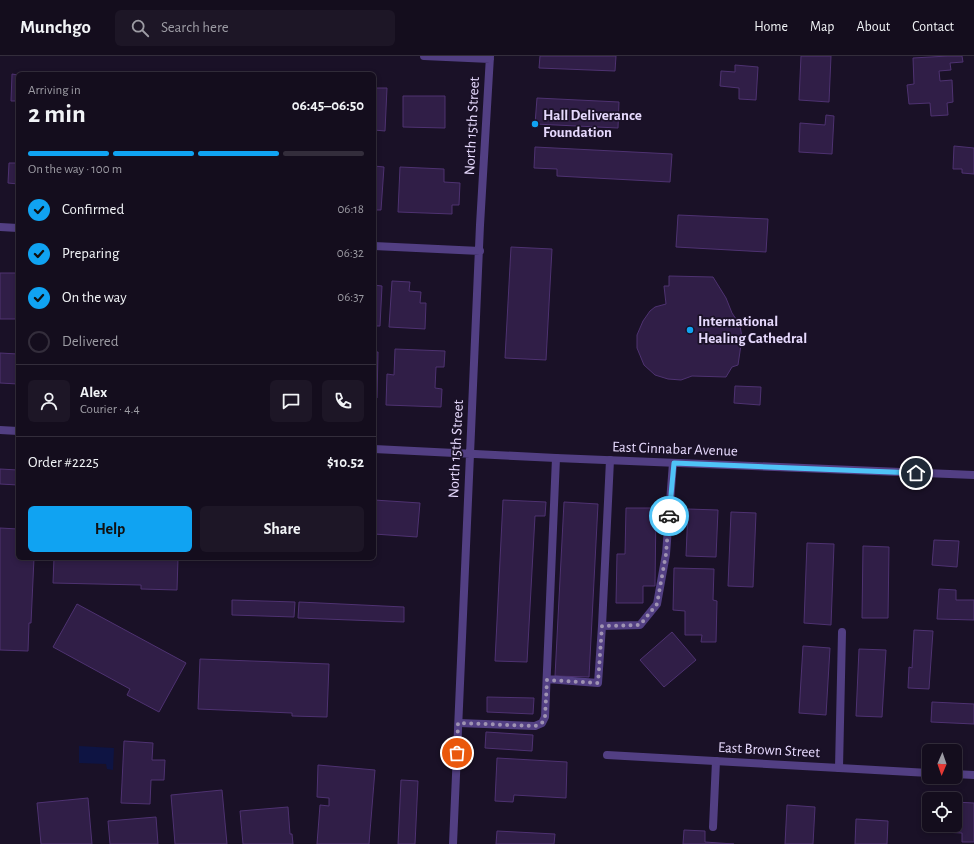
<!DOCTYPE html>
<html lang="en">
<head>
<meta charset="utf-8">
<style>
  :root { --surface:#140d1d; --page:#1d1626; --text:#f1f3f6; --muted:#9d9ca4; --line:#332d3b; --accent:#10a3f2 }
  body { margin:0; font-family:"Alegreya Sans",sans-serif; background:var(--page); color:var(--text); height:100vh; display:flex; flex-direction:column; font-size:15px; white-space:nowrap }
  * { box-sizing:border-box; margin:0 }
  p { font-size:13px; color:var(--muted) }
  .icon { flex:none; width:22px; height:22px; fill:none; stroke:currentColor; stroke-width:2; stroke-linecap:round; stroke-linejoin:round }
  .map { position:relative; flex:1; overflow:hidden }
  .drawer { position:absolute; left:16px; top:16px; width:360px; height:488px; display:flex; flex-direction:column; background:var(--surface); border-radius:6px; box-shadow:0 2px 6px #0003,0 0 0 1px var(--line) }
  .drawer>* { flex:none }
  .needle { width:26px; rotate:182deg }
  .tools { position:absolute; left:922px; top:688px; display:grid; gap:8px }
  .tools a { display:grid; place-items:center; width:40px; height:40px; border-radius:6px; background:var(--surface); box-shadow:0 2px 6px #0003,0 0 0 1px var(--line); font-size:20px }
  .pin { position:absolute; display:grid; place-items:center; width:34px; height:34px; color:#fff; margin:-17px; border:2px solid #fff; border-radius:50%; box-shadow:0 1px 4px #0007 }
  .courier { position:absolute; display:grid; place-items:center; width:40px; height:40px; margin:-20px; border:3px solid #4fc3f7; border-radius:50%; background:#fff; color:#222; box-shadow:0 1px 5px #0007 }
  .overview em { font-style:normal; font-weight:700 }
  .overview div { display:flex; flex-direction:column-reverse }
  .overview { display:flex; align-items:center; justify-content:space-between; height:68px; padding:0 12px }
  h1 { font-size:26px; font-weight:700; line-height:30px }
  .bar { display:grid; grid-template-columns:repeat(4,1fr); gap:6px 4px; align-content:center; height:48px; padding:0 12px }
  .bar i { height:5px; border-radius:3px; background:var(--line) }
  .bar .selected { background:var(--accent) }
  .bar p { grid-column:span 4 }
  .line { display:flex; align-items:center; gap:10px; padding:0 12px; border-top:1px solid var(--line) }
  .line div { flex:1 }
  .round { display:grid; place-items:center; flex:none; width:42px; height:42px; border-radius:6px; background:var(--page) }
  ol { padding:0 12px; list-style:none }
  li { display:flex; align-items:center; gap:12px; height:44px }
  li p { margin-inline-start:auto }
  li .icon { padding:4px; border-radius:50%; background:var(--accent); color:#111; stroke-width:4 }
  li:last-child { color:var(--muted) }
  li i { width:22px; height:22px; border:2px solid var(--line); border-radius:50% }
  .button { display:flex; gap:8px; margin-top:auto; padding:8px 12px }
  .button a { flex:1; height:46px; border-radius:6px; background:var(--accent); color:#111; font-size:16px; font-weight:700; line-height:46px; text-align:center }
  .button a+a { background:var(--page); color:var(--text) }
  header { display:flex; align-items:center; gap:24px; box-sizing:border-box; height:56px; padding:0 20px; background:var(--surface); border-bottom:1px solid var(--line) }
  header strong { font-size:19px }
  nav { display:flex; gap:22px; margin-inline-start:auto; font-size:14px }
  .search { width:280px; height:36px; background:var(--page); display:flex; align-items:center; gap:10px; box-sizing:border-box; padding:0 14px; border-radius:6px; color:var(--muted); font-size:15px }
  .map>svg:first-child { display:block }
  .water { fill:#0e1443 }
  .building { fill:#301e47; stroke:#4e3271 }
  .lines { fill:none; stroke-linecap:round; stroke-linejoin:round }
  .service { stroke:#523f83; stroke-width:8 }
  .minor { stroke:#523f83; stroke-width:8 }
  .done { stroke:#9f93b2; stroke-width:4; stroke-dasharray:0 7.2 }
  .route { stroke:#4fc3f7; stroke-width:5 }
  .poi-dot { fill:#10a3f2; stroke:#1a1127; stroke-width:1.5 }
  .labels { text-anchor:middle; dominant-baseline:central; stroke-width:3.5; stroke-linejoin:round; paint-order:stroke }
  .poi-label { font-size:15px; font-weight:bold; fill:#e6d9fd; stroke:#1a1127; text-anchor:start }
  .street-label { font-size:15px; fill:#e6d9fd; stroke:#1a1127 }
</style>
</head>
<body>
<header>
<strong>Munchgo</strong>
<div class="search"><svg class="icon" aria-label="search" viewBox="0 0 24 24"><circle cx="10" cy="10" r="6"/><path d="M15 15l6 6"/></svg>Search here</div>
<nav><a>Home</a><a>Map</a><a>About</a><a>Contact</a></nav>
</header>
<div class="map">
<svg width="974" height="788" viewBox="0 0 974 788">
  <rect width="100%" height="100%" fill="#1a1127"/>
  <path class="water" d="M79,690L114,692L113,714L107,713L106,708L79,707Z"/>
  <path class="building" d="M540,0H616L615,15L539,12Z
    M801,0H831L829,46L799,44Z
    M948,0H962L963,6L950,7L951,14L939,15L940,25L952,24L953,46L947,47L948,59L931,60L930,47L909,48L907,29L914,28L913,2Z
    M735,9L758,11L756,44L739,43V32L720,30L721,15L735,16Z
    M12,18L18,19V45H11Z
    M374,32H387L385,75L374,74Z
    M403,40H445V72L403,71Z
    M537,42L619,46L618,72L535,68Z
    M826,59L834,60L832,98L799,96L800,67L825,69Z
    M954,90L974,92V118L962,117V113H953Z
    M535,91L672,98L670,126L557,120V113L534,112Z
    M9,107H18V128L8,127Z
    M374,110L384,111L381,154H374Z
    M400,111L444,113V126L460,127L459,149H452V158L398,156Z
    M678,159L768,163L766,196L676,191Z
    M511,191L552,193L546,304L505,302Z
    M0,217H18V263H0Z
    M669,220L713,221L726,242L732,257L740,269L742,282L738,309L732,311L726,321L692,320L681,324L668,323L655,319L644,309L637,292V279L643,265L650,255L655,251L666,248L664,230H669Z
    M392,225L410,226L409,235L421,236L420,247H426L425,273L389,271Z
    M374,229L382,230L380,270H374Z
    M395,293L445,295L444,311H436L435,332L442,333L441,351L386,349L387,318L394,319Z
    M374,296H378L377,342H374Z
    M0,297L18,298V328L0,327Z
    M735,330L761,331L760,349L734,347Z
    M0,413L18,414V429L0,428Z
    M374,444L420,447L417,481L374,478Z
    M503,444L546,446L545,460H535L527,606L495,605Z
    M564,446L598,448L589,621L555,620Z
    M626,452H656L655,530H643V547H616L617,498H625Z
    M688,453L718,454L716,501L686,500Z
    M731,456L756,457L753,531L728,530Z
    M0,472L18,473V502H34L31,567H29L28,595L0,594Z
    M934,484L959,485L957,511L932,509Z
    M807,487L834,488L831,569L804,567Z
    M863,490L889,491L888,562H862Z
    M54,502H178L177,534L141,533V529L53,527Z
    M674,512L714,513L713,544L717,545L716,586H701L702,579H685V555L673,554Z
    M939,533L956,534V544H974V564L937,563Z
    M232,544L295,546L294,561L232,559Z
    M299,546L404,551V566L298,562Z
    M77,548L186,607L159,656L127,639L130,633L53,591Z
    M914,574L933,575L929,633L908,632L909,611L912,612Z
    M672,576L696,604L664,631L640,604Z
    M803,590L830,592L826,659L799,657Z
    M859,593L886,594L882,661L856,660Z
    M200,603L329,608L327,661L292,660V657L198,653Z
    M487,641L534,642L533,658L487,656Z
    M932,646L974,648V668L931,666Z
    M486,676L533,679L532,695L485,692Z
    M124,685L153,687L152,704H165L164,724H151L150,748L121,747Z
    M497,702L567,706L566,742L514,739L513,746L495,745Z
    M318,709L375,714L369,788H317L320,749L329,750V742L317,741Z
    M401,724L418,725L415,788H398Z
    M222,734L227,788H175L171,739Z
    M88,742L92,788H41L37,747Z
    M955,746L974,747V786H962V777L943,776L944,769H955Z
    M787,749L815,751L813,788H785Z
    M288,751L290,778H292L293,788H243L240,755Z
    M156,761L158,788H110L108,765Z
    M856,763L888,765L887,788H855Z
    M684,774L705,775V786L734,788H683Z
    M497,775L555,778L554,788H496Z"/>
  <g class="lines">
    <path class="service" d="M610,404L602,570L640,569L657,548L666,498L673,407
      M547,623L598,627L602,570
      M459,667L535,670L542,667L545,661L556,402
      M839,712L842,576
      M713,771L716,705"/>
    <path class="minor" d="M424,0L490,3
      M0,171L18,172
      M374,190L480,195
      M0,374L18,375
      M374,393L556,402L974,419
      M607,699L929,717
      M955,718L974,719
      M453,788L480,169L490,0"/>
  </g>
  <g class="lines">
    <path class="done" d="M457,697L458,667L535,670L542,667L545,661L547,624L598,627L602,570L640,569L657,548L666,498L669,460"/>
    <path class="route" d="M669,460L674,407L916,417"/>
  </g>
  <g class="poi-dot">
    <circle cx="535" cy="68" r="4"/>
    <circle cx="690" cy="274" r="4"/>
  </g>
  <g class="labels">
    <g class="poi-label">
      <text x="543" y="59">Hall Deliverance<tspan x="543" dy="17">Foundation</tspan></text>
      <text x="698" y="265">International<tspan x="698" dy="17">Healing Cathedral</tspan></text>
    </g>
    <g class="street-label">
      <text transform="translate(472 70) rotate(-87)">North 15th Street</text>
      <text transform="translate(456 393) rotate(-87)">North 15th Street</text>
      <text transform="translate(675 393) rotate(2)">East Cinnabar Avenue</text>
      <text transform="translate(769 694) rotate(3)">East Brown Street</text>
    </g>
  </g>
</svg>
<div class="tools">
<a><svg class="needle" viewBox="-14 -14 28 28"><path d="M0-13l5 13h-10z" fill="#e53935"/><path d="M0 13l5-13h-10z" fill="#9d9ca4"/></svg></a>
<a><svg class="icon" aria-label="locate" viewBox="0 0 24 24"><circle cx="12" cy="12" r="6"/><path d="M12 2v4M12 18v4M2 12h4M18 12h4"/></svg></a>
</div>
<div class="pin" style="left:457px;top:697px;background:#ea580c"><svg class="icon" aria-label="bag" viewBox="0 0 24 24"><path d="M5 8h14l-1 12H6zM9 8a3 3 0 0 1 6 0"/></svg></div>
<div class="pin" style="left:916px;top:417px;background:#1f2937"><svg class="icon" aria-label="home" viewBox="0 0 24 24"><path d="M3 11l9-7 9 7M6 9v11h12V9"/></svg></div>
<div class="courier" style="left:669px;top:460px"><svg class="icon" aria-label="car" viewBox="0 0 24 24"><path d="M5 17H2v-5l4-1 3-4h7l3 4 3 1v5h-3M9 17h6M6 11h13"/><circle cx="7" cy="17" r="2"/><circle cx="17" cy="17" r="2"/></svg></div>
<section class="drawer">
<div class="overview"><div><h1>2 min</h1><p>Arriving in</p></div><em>06:45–06:50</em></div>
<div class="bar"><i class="selected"></i><i class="selected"></i><i class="selected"></i><i></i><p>On the way · 100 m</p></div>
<ol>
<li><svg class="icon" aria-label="check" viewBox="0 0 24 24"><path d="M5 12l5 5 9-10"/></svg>Confirmed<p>06:18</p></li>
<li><svg class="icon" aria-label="check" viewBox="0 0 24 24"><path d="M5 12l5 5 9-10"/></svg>Preparing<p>06:32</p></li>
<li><svg class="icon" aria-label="check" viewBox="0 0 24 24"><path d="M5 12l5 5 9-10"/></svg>On the way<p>06:37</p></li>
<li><i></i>Delivered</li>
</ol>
<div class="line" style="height:72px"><a class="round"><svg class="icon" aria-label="person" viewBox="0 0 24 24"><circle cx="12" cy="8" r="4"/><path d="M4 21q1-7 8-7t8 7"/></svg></a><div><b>Alex</b><p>Courier · 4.4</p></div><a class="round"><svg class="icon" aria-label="chat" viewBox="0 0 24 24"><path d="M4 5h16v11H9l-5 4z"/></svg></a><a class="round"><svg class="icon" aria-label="phone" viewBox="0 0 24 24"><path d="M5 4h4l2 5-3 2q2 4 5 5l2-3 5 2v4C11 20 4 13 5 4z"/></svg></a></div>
<div class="line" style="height:52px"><div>Order #2225</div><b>$10.52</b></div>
<div class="button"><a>Help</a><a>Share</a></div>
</section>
</div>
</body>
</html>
